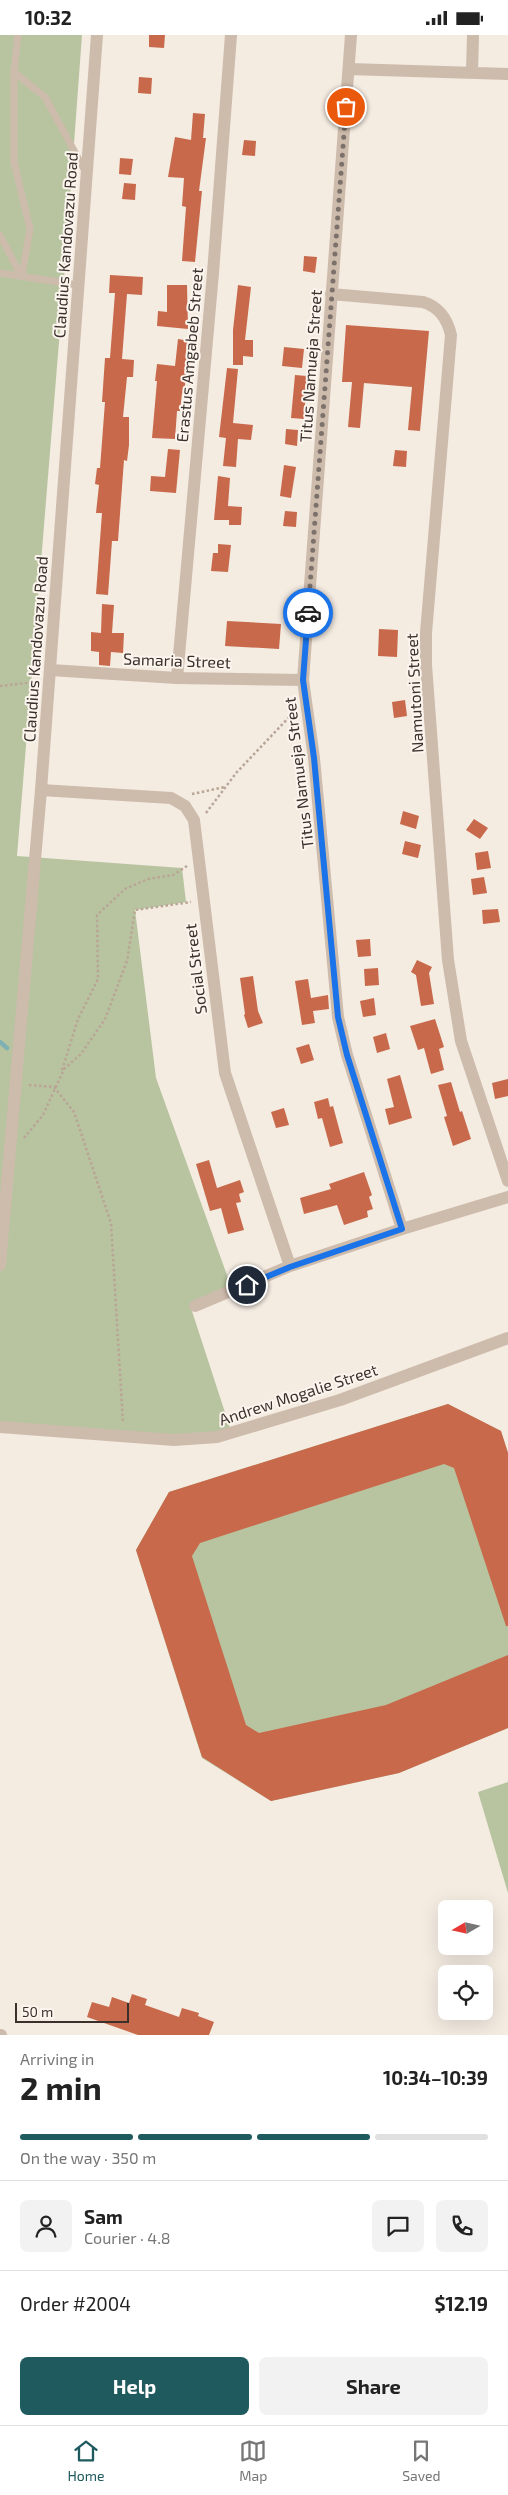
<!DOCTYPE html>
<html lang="en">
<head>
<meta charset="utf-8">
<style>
  :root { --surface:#fff; --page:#f2f2f2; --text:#222; --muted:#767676; --line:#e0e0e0; --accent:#1f5a5e }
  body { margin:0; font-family:"Exo 2",sans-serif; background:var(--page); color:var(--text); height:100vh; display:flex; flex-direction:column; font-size:19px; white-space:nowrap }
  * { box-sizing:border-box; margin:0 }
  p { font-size:16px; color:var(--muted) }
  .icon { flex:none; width:28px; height:28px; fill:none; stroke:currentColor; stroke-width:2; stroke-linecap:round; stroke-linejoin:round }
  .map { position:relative; height:2000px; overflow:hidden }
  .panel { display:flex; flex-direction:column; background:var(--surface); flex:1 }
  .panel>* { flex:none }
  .needle { width:32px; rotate:261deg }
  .tools { position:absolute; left:438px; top:1865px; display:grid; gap:10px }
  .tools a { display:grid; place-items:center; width:55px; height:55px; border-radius:8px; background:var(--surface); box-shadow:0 5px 20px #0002; font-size:25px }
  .scale { position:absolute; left:15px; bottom:12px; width:114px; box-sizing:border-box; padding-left:5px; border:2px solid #3b302b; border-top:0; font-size:14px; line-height:18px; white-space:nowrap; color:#3b302b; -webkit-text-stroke:4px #fbf5ee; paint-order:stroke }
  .pin { position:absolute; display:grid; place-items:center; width:42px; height:42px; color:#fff; margin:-21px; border:2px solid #fff; border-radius:50%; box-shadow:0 1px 5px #0007 }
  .courier { position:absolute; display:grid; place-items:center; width:50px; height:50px; margin:-25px; border:4px solid #1a73e8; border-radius:50%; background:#fff; color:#222; box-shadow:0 1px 6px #0007 }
  .overview em { font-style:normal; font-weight:700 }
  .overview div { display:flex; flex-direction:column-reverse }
  .overview { display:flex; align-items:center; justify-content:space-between; height:85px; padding:0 20px }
  h1 { font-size:32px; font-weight:700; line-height:38px }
  .bar { display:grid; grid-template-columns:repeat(4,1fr); gap:8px 5px; align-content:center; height:60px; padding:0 20px }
  .bar i { height:6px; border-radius:4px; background:var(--line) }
  .bar .on { background:var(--accent) }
  .bar p { grid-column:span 4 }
  .line { display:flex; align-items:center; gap:12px; padding:0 20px; border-top:1px solid var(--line) }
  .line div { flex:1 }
  .round { display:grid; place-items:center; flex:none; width:52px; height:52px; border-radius:8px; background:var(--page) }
  .action { display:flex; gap:10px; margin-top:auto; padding:10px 20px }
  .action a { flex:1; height:58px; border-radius:8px; background:var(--accent); color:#fff; font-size:20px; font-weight:700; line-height:58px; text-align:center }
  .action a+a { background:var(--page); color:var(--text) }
  .status { display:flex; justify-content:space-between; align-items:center; height:35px; padding:0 25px; background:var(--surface); direction:ltr }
  .status svg { height:14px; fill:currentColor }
  .menu { display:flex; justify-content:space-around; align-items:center; height:70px; border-top:1px solid var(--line); background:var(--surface); font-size:14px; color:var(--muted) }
  .menu a { display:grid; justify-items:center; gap:2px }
  .menu .on { color:var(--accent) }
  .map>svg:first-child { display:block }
  .green { fill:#b8c4a0 }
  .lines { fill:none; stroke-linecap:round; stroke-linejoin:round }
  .stream { stroke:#7fb0b2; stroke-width:4.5 }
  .building { fill:#c8694b }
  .path { stroke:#b9a596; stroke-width:2.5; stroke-dasharray:2.5 2.5; stroke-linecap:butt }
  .service { stroke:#cdbbac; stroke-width:7 }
  .minor { stroke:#cdbbac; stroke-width:12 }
  .tertiary { stroke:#cdbbac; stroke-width:12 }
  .done { stroke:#7c716b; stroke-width:5; stroke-dasharray:0 9 }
  .route { stroke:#1a73e8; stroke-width:6 }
  .labels { text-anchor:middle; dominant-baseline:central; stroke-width:4; stroke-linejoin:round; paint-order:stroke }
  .street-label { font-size:16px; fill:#3b302b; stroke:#fbf5ee }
</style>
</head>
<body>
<div class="status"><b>10:32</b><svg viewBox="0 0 49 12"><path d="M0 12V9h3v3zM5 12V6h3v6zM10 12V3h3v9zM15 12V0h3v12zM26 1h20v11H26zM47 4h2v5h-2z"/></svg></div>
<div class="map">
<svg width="508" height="2000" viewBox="0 0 508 2000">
  <rect width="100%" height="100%" fill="#f4ebe1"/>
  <path class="green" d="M0,0H82L63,258L17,821L182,833L186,867L135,875L156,1043L232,1254L190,1270L232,1399L196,1405L0,1392Z
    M448,1369L501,1396L508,1418V1693L399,1738L271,1766L202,1723L136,1515L169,1457Z
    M508,1747V1858L478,1757Z"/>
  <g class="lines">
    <path class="stream" d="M0,1007L7,1013"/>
  </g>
  <path class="building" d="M149,0H165L164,13L149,12Z
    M139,42L152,43L151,59L138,58Z
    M193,78L205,79L203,103H206L199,156H202L195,227L182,226L186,172L182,171L184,143L168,142L175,102L191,105Z
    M244,105L256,106L255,121L242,120Z
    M120,123L133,124L131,140L119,139Z
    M124,148L136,149L135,165L122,164Z
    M304,221L317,222L315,238L303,236Z
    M110,240L143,242L142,260L127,259L122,324L134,325L133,342H127L123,382H129V410L127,426L124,425L118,506H112L108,560L96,559L102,478H96L99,450L95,449L97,433H100L105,367H102L105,323H110L115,258H109Z
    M167,250H187L188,294L157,291L158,276L167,277Z
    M238,250L251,252L245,305H253V322L243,321V330H233V295Z
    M346,290L429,296L420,396L408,395L412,352L364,348L360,393L348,392L352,347H342Z
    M178,304L190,306L184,359L182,358L180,376H177L175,404L152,403L157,346H155L157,329L175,331Z
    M284,312L304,314L302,333L282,331Z
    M227,333L238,334L233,388L253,390L251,405L238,404L236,432L223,431L226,403L219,402Z
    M295,340L307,341L304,384L291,383Z
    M286,394L298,395L297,411L285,409Z
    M168,414L180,415L176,458L150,456L151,441L165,442Z
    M395,415L407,416L406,432L393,431Z
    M284,430L296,432L291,463L280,461Z
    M218,441L230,443L228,471L242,472L241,490H229V485H214Z
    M285,476L297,477L296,492L283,491Z
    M218,509L231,510L228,537L211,536L213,518H218Z
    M102,569L114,570L112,598H124L123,618L111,617L110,631L99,630V617L91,616V597L101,598Z
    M227,586L281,589L279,614L225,611Z
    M379,594L398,595L397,622L378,621Z
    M405,665L407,681L394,683L392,667Z
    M403,776L419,781L416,794L400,789Z
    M474,784L488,793L480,804L466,795Z
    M405,806L421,810L418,823L402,819Z
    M488,816L491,833L477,835L475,818Z
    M484,842L487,858L473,860L471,844Z
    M498,874L500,887L483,889L482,875Z
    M370,904L371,921L358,922L356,905Z
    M417,925L432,932L429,938L434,969L421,971L416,940L411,937Z
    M378,933L379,950L365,951L364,934Z
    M253,941L258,976L263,988L248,993L244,980L245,979L240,943Z
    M308,944L311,963L328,960L329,974L313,976L315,988L302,990L295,946Z
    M374,963L376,980L363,982L360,966Z
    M435,984L444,1012L439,1014L444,1035L431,1039L424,1013L418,1015L410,991Z
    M386,998L390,1014L377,1018L373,1002Z
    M309,1009L314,1025L301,1029L296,1013Z
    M400,1040L412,1083L389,1090L385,1074L394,1072L387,1044Z
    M508,1044V1061L495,1064L492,1048Z
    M451,1047L460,1077L462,1076L471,1104L453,1111L444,1082L447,1081L438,1050Z
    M328,1063L330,1072L333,1071L343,1108L330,1112L322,1083L318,1084L314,1067Z
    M284,1073L289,1090L276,1093L271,1077Z
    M209,1125L217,1153L240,1145L244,1157L239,1159L241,1167L236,1168L244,1195L228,1199L221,1173L210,1176L196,1129Z
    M364,1137L372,1160L369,1162L373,1174L367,1176L368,1182L344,1190L337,1170L304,1179L300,1163L331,1154L329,1149Z
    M448,1369L501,1396L508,1418V1591H506L454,1433L444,1429L200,1508L192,1521L246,1690L259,1698L386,1670L508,1620V1693L399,1738L271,1766L202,1722L136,1515L169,1457Z
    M132,1959L147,1964L145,1970L179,1982L182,1973L199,1978L198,1981L214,1987L209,2000H138L87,1982L92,1967L109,1972L112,1962L129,1968Z"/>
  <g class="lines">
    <path class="path" d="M0,651L35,647
      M192,759L225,752
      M206,778L237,737L294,677
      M62,1035L78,984L98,944L97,880L125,854L148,844L173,840L187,831
      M29,1050L54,1052L74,1077L111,1188L123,1388
      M24,1103L43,1080L64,1034L81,1019L105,984L127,926L135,875L191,867"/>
    <path class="service" d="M18,0L14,37V127L30,194L22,241
      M14,37L45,62L85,136
      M0,200L21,241
      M0,238L78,250"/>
    <path class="minor" d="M351,0L303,645L314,723L338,982L347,1020L402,1194
      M349,34L508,39
      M472,37L473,0
      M331,259L423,267C439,272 447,283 451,300L426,598V630L448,925L461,1006L508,1146
      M50,635L177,643L303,645
      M177,643L213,238L231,0
      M41,755L171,763L185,771L194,785L225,1038L290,1231
      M195,1271L290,1231L402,1194L508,1162
      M0,1392L174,1405L217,1402L340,1365L508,1303
      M0,2000H1"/>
    <path class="tertiary" d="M0,1230L41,755L97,0"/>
  </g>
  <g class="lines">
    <path class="done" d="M308,578L346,72"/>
    <path class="route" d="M247,1250L290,1232L402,1194L347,1020L338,982L314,723L303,645L308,578"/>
  </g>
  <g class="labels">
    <g class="street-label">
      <text transform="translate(65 210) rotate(-86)">Claudius Kandovazu Road</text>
      <text transform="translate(189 320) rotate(-85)">Erastus Amgabeb Street</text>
      <text transform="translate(310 331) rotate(-86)">Titus Namueja Street</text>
      <text transform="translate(35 614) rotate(-86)">Claudius Kandovazu Road</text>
      <text transform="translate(177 625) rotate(2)">Samaria Street</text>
      <text transform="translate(414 658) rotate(-93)">Namutoni Street</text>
      <text transform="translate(298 738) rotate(-97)">Titus Namueja Street</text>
      <text transform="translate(195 934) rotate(-97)">Social Street</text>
      <text transform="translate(298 1359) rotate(-18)">Andrew Mogalie Street</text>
    </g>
  </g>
</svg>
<div class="tools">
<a><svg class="needle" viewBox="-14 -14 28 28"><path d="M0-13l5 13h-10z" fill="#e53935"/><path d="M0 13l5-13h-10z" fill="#767676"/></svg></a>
<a><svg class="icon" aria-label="locate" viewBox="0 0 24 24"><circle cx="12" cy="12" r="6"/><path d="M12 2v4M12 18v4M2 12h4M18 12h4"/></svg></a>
</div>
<div class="scale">50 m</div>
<div class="pin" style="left:346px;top:72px;background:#ea580c"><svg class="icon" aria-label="bag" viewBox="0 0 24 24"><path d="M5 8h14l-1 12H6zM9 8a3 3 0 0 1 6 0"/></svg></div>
<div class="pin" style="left:247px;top:1250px;background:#1f2937"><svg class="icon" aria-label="home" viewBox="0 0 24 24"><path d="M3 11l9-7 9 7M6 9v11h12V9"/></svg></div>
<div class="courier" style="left:308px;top:578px"><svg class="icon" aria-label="car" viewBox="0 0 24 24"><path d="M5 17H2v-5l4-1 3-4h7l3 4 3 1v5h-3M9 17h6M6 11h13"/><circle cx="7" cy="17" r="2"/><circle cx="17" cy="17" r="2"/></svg></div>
</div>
<section class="panel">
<div class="overview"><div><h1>2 min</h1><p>Arriving in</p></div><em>10:34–10:39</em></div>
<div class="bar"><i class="on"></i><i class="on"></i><i class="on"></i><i></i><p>On the way · 350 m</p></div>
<div class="line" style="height:90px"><a class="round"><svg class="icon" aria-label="person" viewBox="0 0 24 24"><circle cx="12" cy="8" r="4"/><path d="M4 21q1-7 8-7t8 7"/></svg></a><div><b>Sam</b><p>Courier · 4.8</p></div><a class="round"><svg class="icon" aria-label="chat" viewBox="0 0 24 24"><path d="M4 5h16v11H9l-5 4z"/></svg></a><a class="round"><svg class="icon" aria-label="phone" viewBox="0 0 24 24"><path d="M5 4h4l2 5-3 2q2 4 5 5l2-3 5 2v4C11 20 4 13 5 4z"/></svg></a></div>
<div class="line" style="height:65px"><div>Order #2004</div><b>$12.19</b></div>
<div class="action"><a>Help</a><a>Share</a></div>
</section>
<nav class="menu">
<a class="on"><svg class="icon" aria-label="home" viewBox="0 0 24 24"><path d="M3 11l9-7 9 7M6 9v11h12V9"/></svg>Home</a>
<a><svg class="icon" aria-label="map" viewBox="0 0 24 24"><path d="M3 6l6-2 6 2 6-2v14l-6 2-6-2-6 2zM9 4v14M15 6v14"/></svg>Map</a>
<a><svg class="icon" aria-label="saved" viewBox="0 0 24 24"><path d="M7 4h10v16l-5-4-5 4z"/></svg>Saved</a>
</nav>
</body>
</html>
